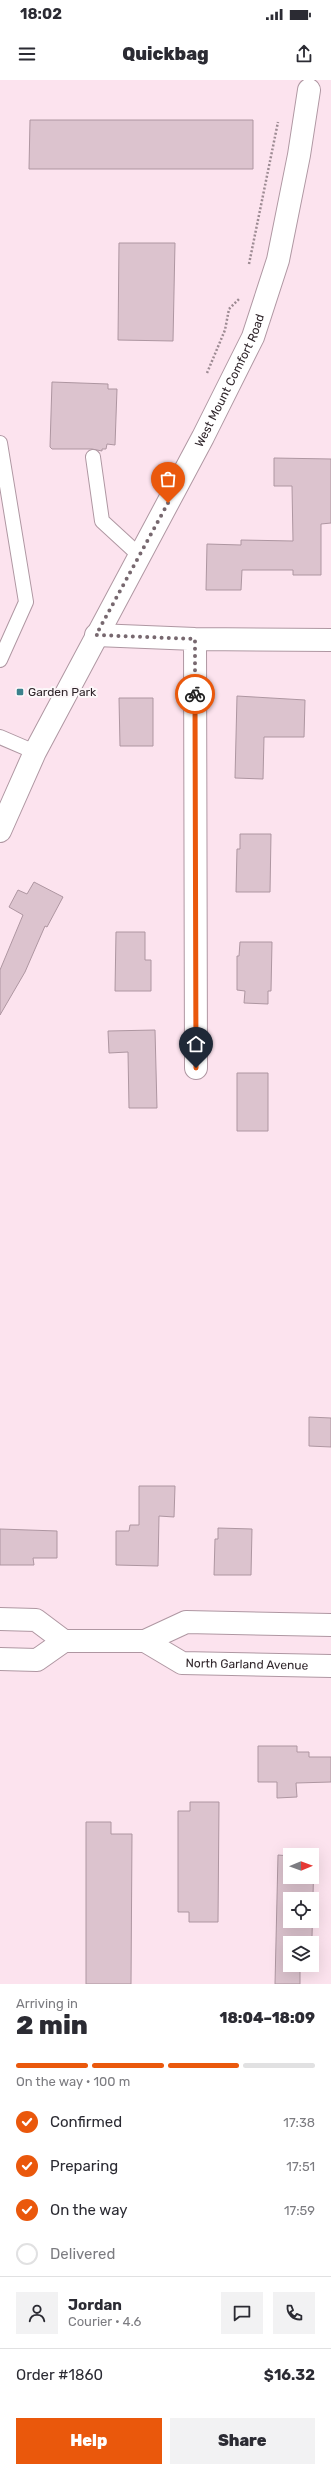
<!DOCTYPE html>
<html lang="en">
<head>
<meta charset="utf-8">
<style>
  :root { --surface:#fff; --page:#f2f2f3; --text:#2b2b33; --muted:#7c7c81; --line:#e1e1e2; --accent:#ea580c }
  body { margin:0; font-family:Rubik,sans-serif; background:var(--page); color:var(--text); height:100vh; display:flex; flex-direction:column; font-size:15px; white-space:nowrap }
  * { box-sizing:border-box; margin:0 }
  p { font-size:13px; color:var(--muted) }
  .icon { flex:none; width:22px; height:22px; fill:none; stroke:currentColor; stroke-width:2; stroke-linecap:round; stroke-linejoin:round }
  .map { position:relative; height:1904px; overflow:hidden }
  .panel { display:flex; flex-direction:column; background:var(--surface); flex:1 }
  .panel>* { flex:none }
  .needle { width:26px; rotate:89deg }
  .controls { position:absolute; left:283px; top:1768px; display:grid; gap:8px }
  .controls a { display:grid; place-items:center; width:36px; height:36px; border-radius:0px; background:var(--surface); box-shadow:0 4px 16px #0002; font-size:20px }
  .pin { position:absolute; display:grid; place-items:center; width:34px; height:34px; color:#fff; margin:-41px -17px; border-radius:50% 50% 50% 0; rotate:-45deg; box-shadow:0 0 4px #0007 }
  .pin .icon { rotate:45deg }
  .courier { position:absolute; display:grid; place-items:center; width:40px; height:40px; margin:-20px; border:3px solid #ea580c; border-radius:50%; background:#fff; color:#222; box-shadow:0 1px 5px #0007 }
  .summary em { font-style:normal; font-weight:800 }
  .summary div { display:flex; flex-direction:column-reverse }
  .summary { display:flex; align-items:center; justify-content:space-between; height:68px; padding:0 16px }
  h1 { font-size:26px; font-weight:800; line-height:30px }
  .bar { display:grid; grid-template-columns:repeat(4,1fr); gap:6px 4px; align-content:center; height:48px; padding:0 16px }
  .bar i { height:5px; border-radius:3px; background:var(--line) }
  .bar .on { background:var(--accent) }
  .bar p { grid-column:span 4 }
  .line { display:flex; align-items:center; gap:10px; padding:0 16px; border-top:1px solid var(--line) }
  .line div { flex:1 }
  .round { display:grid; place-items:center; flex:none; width:42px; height:42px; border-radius:0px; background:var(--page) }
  ol { padding:0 16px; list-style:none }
  li { display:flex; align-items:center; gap:12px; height:44px }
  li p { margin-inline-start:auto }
  li .icon { padding:4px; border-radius:50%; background:var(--accent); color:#fff; stroke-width:4 }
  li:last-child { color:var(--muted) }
  li i { width:22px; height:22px; border:2px solid var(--line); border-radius:50% }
  .cta { display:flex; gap:8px; margin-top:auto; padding:8px 16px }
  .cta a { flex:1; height:46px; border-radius:0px; background:var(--accent); color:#fff; font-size:16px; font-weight:800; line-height:46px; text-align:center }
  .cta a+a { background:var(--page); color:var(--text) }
  .status { display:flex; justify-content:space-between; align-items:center; height:28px; padding:0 20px; background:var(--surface); direction:ltr }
  .status svg { height:11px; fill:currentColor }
  header { display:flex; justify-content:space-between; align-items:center; height:52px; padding:0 16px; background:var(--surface); font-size:18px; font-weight:800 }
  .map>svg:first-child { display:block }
  .building { fill:#dcc3ce; stroke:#ae96a1; fill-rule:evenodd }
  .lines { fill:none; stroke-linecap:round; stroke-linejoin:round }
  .service-casing { stroke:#af97a2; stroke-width:16 }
  .minor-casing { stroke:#af97a2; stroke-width:24 }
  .tertiary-casing { stroke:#af97a2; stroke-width:24 }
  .secondary-casing { stroke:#af97a2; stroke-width:24 }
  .path { stroke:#9d8b93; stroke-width:2.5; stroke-dasharray:2 2; stroke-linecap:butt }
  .service { stroke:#fff; stroke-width:14 }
  .minor { stroke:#fff; stroke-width:22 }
  .tertiary { stroke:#fff; stroke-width:22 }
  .secondary { stroke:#fff; stroke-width:22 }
  .done { stroke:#77686f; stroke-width:4; stroke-dasharray:0 7.2 }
  .route { stroke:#ea580c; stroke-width:5 }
  .poi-dot { fill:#3b818c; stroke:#fcf7f9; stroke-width:1.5 }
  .labels { text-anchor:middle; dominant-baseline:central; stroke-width:4; stroke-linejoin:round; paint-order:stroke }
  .street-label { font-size:12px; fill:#30262b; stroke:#fcf7f9 }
  .poi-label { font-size:12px; fill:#30262b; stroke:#fcf7f9; text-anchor:start }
</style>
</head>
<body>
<div class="status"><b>18:02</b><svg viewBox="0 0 49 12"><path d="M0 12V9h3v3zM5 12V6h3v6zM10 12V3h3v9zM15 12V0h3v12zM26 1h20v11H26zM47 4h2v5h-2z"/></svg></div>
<header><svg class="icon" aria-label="menu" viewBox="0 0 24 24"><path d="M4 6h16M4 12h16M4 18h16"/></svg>Quickbag<svg class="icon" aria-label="share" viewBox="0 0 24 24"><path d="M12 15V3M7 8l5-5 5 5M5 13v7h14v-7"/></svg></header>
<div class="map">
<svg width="331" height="1904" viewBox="0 0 331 1904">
  <rect width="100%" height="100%" fill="#fce3ee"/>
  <path class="building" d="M30,40H253V89H29Z
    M119,163H175L173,261L118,260Z
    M52,302L108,304V309H117L115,365L107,364L106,369H102V371L92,369H52L50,367Z
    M274,378L331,379V443L321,444V495H293V490H242L241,510H206L207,464L241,465V460L293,461L292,406H274Z
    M237,616L305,620L304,657H264L263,699L235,698Z
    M119,618H153V666H120Z
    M240,754H271L270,812H236L237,769H240Z
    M34,802L63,817L47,847L45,846L25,892L0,935V890L23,835L9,827L18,810L27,814Z
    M116,852H145V880H151V911H115Z
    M240,862H272L271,911H268V924L244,923L245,911L237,910V876H239Z
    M155,950L157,1028H129L128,972L109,973L108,951Z
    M237,993H268V1051H237Z
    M309,1337L331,1338V1367L309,1366Z
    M139,1406H175L174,1437L159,1436L158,1486L116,1485V1451H129L130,1445H139Z
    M218,1448L252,1449L251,1495H214L215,1459H218Z
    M0,1449L57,1451V1478H33L34,1485H0Z
    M258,1666H297V1672H309V1677H331V1702L296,1703L297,1717L277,1718V1702H258Z
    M190,1722H219L218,1842H189V1832H178V1731H190Z
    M86,1742H111V1754H132L131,1904H86Z
    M278,1775L290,1776V1797H312V1776H314L312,1857H299V1863H290V1885H300V1904H275ZM290,1819H312V1841H290Z"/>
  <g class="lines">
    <defs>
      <path id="service" d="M0,363L26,522L0,580
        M93,377L102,441L139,475
        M0,657L35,672"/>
      <path id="minor" d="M96,555L195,559L331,560
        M195,559L196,988"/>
      <g id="tertiary">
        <path id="s1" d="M0,751L35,672L203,357L253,257L278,180L299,75L309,10"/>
      </g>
      <g id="secondary">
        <path d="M0,1539L36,1540L64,1561"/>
        <path id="s2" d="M145,1561L182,1583L331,1586"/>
        <path d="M0,1579L37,1580L64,1561H145L186,1542L331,1545"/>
      </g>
    </defs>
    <use href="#service" class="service-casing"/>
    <use href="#minor" class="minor-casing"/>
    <use href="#tertiary" class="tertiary-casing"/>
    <use href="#secondary" class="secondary-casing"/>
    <path class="path" d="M249,184L278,42
      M207,293L225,250L229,229L239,219"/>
    <use href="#service" class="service"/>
    <use href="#minor" class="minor"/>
    <use href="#tertiary" class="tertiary"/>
    <use href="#secondary" class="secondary"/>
  </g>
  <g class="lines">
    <path class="done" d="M168,423L96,555L195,559V614"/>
    <path class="route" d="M195,614L196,988"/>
  </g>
  <rect class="poi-dot" x="16" y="608" width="8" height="8" rx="2"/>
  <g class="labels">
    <g class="street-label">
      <text stroke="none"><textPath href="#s1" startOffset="506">West Mount Comfort Road</textPath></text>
      <text stroke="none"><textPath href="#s2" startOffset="108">North Garland Avenue</textPath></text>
    </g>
    <g class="poi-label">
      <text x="28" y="612">Garden Park</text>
    </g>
  </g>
</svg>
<div class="controls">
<a><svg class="needle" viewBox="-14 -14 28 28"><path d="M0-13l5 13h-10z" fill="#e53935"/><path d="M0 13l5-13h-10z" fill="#7c7c81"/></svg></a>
<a><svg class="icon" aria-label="locate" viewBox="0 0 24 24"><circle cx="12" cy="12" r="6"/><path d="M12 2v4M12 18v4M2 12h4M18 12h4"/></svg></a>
<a><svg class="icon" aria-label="layers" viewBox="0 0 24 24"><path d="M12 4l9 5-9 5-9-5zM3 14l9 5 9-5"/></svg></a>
</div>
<div class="pin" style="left:168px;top:423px;background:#ea580c"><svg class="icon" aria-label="bag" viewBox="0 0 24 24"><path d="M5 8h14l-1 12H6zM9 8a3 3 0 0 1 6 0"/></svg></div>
<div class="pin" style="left:196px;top:988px;background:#1f2937"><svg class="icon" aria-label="home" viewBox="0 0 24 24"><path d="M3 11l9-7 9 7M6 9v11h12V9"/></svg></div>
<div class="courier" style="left:195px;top:614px"><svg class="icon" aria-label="bike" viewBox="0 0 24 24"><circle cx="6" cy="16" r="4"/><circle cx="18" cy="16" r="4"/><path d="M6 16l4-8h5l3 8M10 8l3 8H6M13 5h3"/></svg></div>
</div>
<section class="panel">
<div class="summary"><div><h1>2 min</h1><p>Arriving in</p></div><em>18:04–18:09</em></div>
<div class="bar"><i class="on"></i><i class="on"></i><i class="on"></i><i></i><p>On the way · 100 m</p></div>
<ol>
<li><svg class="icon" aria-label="check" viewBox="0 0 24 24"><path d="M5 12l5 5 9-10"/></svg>Confirmed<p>17:38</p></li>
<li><svg class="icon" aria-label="check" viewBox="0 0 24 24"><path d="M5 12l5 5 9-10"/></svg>Preparing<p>17:51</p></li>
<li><svg class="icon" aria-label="check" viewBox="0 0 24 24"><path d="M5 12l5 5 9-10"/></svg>On the way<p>17:59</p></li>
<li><i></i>Delivered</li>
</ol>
<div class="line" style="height:72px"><a class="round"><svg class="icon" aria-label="person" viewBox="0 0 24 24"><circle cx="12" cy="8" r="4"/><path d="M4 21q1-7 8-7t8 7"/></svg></a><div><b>Jordan</b><p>Courier · 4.6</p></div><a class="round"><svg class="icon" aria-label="chat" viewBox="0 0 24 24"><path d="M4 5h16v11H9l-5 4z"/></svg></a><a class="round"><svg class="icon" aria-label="phone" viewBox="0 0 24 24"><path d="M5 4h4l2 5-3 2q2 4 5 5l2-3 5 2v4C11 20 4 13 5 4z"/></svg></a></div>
<div class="line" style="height:52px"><div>Order #1860</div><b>$16.32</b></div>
<div class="cta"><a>Help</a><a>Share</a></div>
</section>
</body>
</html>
